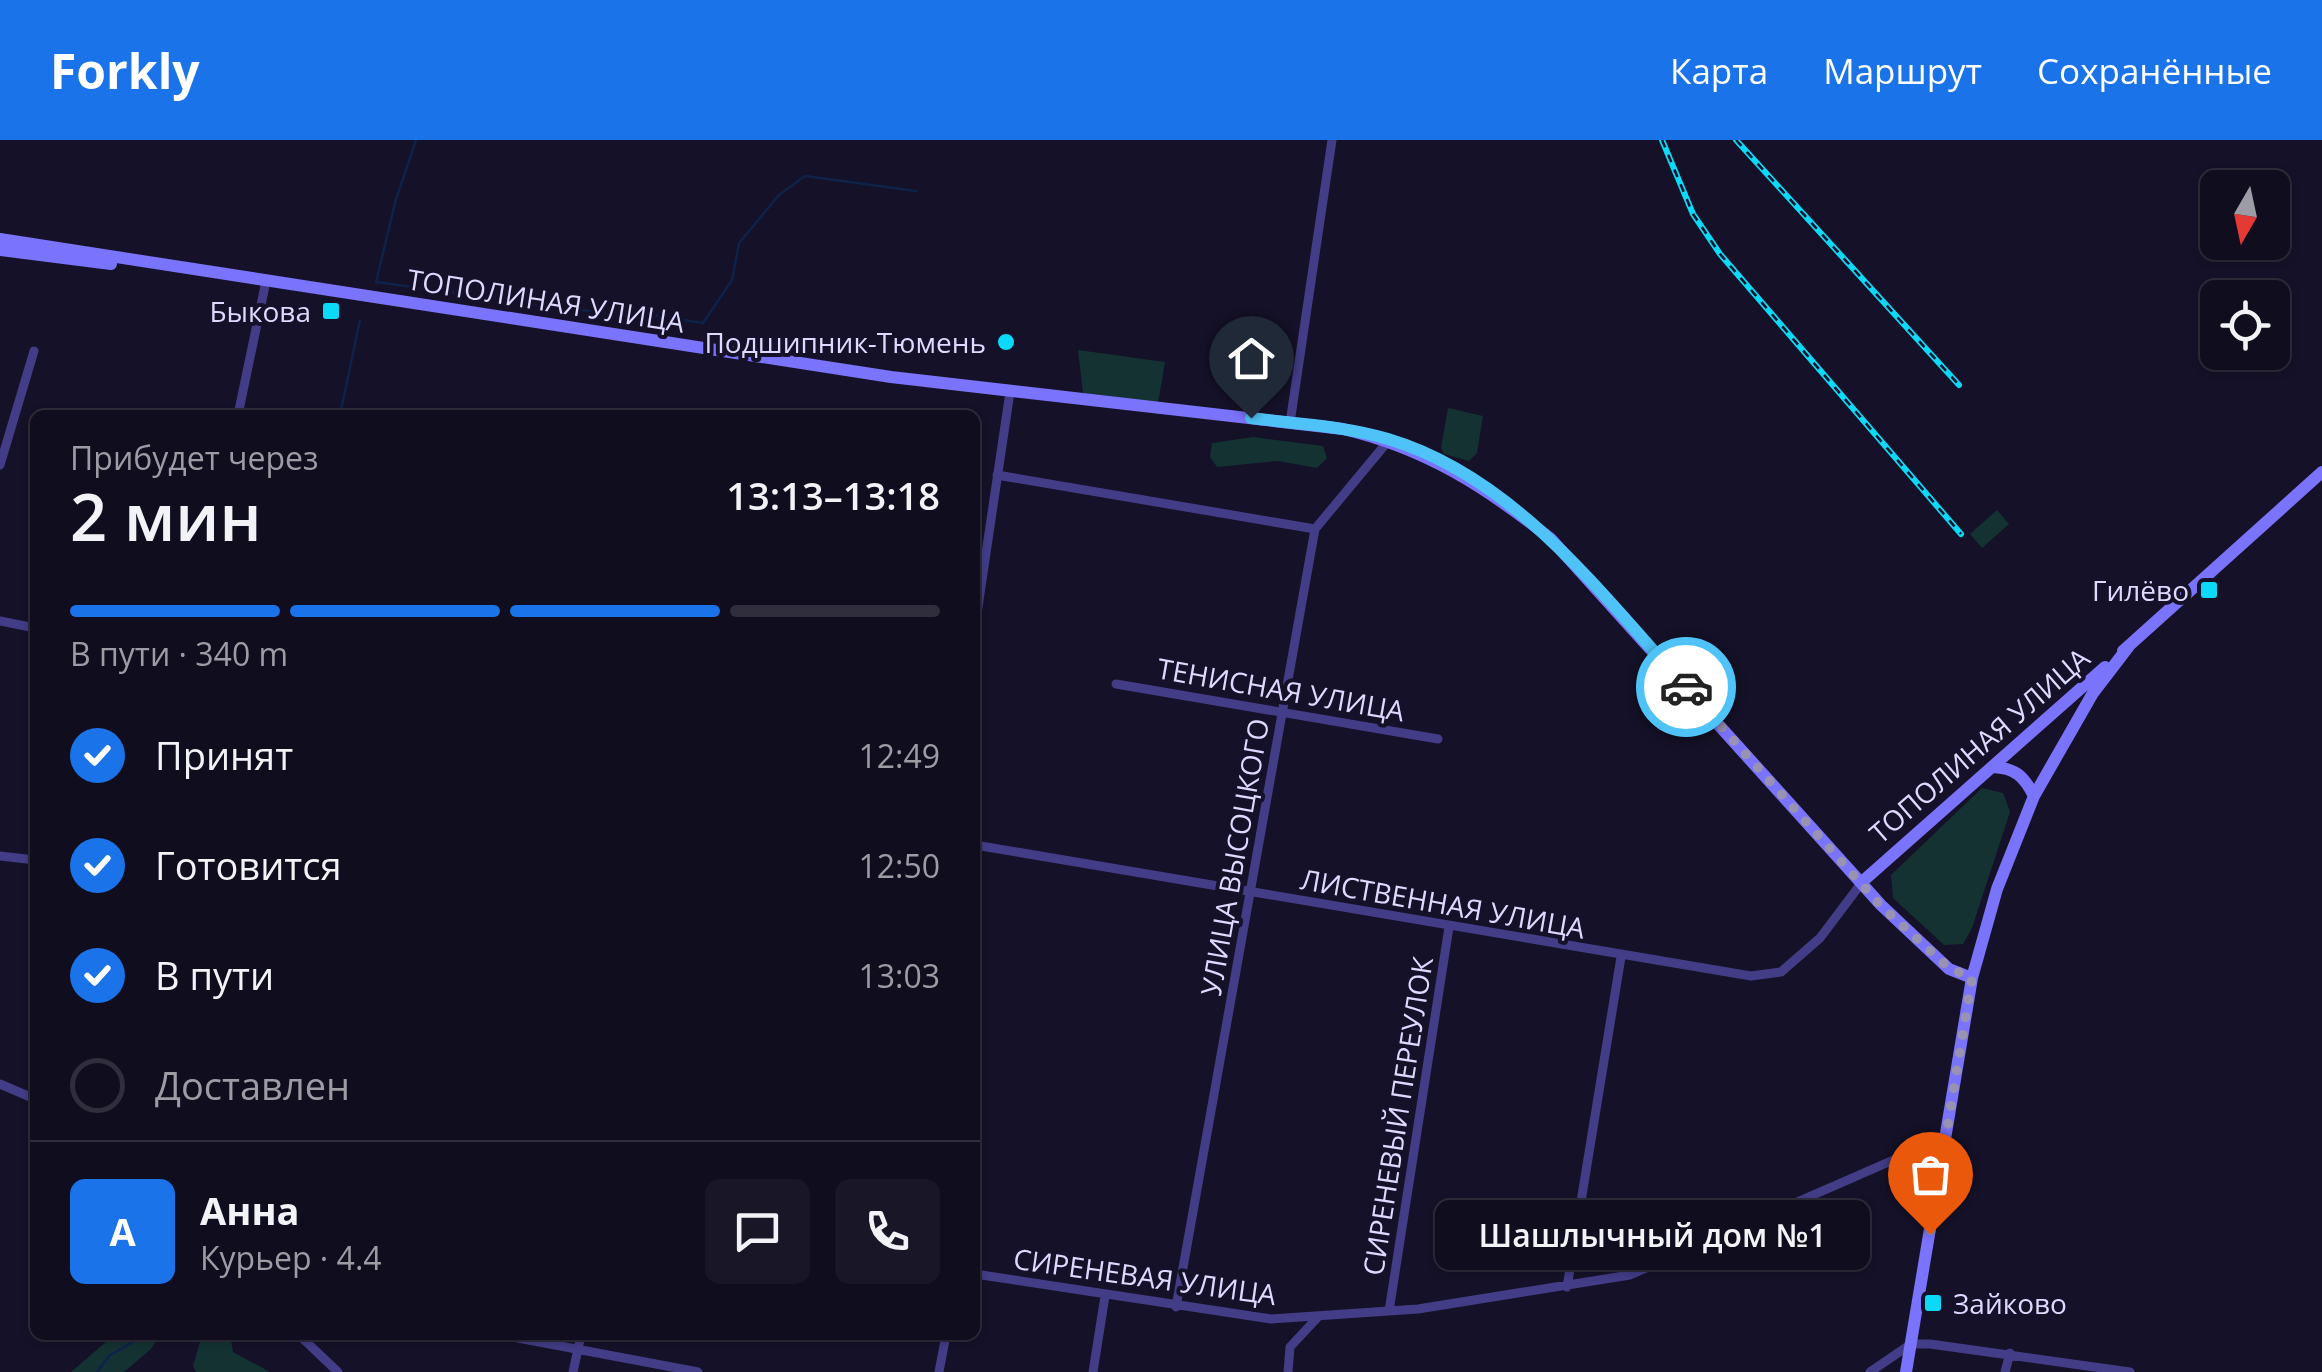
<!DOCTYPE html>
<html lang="ru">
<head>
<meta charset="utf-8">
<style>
  :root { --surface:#100d1e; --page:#191627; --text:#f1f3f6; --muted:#9c9ca4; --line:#302d3c; --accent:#1a73e8 }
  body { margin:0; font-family:"Open Sans",sans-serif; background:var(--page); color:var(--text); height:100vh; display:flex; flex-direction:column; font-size:38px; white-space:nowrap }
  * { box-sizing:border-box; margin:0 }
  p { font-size:32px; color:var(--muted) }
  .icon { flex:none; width:55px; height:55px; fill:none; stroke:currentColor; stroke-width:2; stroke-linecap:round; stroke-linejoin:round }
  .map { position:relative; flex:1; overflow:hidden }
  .panel { position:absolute; left:30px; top:270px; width:950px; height:930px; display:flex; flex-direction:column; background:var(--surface); border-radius:15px; box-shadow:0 2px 8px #0004,0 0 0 2px var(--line) }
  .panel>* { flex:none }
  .needle { width:65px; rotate:189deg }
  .buttons { position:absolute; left:2200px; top:30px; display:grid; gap:20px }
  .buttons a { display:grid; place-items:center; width:90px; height:90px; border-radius:15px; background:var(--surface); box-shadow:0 2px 8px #0004,0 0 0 2px var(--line); font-size:50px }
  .pin { position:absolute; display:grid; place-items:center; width:85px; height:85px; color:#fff; margin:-102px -42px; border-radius:50% 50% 50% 0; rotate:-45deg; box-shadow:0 0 10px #0007 }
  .pin .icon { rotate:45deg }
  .courier { position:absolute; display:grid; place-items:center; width:100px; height:100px; margin:-50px; border:8px solid #4fc3f7; border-radius:50%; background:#fff; color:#222; box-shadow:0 2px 12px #0007 }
  .bubble { position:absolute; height:70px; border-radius:15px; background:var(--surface); box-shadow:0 2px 8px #0004,0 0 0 2px var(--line); font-size:32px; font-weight:600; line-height:70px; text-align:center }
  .headline em { font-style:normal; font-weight:600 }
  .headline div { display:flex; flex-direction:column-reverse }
  .headline { display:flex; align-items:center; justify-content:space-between; height:170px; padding:0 40px }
  h1 { font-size:65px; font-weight:600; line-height:75px }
  .bar { display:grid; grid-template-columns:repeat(4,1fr); gap:15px 10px; align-content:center; height:120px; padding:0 40px }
  .bar i { height:12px; border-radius:8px; background:var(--line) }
  .bar .current { background:var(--accent) }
  .bar p { grid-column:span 4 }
  .line { display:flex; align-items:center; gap:25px; padding:0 40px; border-top:2px solid var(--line) }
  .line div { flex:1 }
  .round { display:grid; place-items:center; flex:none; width:105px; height:105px; border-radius:15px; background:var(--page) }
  ol { padding:0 40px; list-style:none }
  li { display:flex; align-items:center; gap:30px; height:110px }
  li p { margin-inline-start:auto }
  li .icon { padding:10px; border-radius:50%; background:var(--accent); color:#fff; stroke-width:4 }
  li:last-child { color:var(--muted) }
  li i { width:55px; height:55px; border:5px solid var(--line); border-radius:50% }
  header { display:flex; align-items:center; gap:60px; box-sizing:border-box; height:140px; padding:0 50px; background:var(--accent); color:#fff }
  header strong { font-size:48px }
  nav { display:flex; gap:55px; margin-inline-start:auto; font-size:35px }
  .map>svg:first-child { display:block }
  .green { fill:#143232 }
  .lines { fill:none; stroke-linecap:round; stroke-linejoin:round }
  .stream { stroke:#0e224a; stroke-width:2.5 }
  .minor { stroke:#423d86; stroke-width:9 }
  .secondary { stroke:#7a73fb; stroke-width:12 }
  .rail-casing { stroke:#0ad9f8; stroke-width:6 }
  .rail { stroke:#151128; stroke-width:2.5; stroke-dasharray:8; stroke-linecap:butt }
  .done { stroke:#9893b3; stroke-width:10; stroke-dasharray:0 18 }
  .route { stroke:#4fc3f7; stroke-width:12 }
  .poi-dot { fill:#0ad9f8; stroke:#151128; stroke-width:4 }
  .labels { text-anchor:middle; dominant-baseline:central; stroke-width:8; stroke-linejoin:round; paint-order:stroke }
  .street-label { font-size:28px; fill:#ded9fe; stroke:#151128 }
  .poi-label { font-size:28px; fill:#ded9fe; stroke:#151128; text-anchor:end }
</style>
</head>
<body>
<header>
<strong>Forkly</strong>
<nav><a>Карта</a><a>Маршрут</a><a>Сохранённые</a></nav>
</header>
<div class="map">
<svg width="2322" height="1232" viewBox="0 0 2322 1232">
  <rect width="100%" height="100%" fill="#151128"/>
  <path class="green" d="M1078,210L1165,222L1158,263L1083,253Z
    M1448,268L1483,276L1477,313L1469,321L1444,314L1441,308Z
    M1253,297L1323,306L1327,318L1317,328L1278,321L1217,327L1210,317L1212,303Z
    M1997,370L2009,384L1982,408L1970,394Z
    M1982,648L2003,653L2010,672L1972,788L1963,804L1944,805L1893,758L1891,735Z
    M114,1195L158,1197L151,1209L124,1232H71Z
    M202,1195H230L233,1212L270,1232H196L193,1226Z"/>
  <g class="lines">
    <path class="stream" d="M416,0L396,59L376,142L649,179L653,175L703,183L732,140L739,103L779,55L805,36L916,51
      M340,275L360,180
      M97,1232L109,1216L144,1195"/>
    <path class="minor" d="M238,275L266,141
      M1290,283L1332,0
      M0,325L34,211
      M997,335L1315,389
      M0,481L35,488
      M975,487L1010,252
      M1116,544L1438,599
      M975,705L1751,836L1781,832L1820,798L1863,741
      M0,716L35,720
      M0,944L35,959
      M975,1134L1271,1179L1418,1169L1630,1135L1898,1018L1942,1021
      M1567,1147L1621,817
      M1176,1167L1315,389L1389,300
      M1389,1171L1449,787
      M299,1195L338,1232
      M502,1195L698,1232
      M573,1232L581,1195
      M939,1232L946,1195
      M1093,1232L1105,1156
      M1288,1232L1290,1207L1318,1177
      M1870,1232L1911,1204H1930L2130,1232
      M2005,1232L2010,1213"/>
    <path class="secondary" d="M0,99L891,237L1343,289C1425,308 1486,347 1551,399L1881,765L1949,829L1972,838
      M0,110L111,124
      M2123,511L2322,332
      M1993,627C2015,628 2024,636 2034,656
      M1863,741L2105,527
      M1906,1232L1972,838L1997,749L2034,656L2093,553L2129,506"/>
    <defs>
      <path id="rail" d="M1662,0L1693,74L1720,114L1961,394
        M1736,0L1959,245"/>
    </defs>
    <use href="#rail" class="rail-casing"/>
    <use href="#rail" class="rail"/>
  </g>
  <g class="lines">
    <path class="done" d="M1686,547L1881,766L1949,828L1972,838L1930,1094"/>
    <path class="route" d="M1251,278C1297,284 1344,286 1388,299C1515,337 1600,453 1686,547"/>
  </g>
  <g class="poi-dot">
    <rect x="321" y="161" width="20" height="20" rx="5"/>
    <circle cx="1006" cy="202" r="10"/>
    <rect x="2199" y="440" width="20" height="20" rx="5"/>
    <rect x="1923" y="1153" width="20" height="20" rx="5"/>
  </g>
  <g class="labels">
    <g class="street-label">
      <text transform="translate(546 160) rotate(9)">ТОПОЛИНАЯ УЛИЦА</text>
      <text transform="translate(1281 549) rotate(10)">ТЕНИСНАЯ УЛИЦА</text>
      <text transform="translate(1979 605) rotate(-41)">ТОПОЛИНАЯ УЛИЦА</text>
      <text transform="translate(1234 717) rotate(-80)">УЛИЦА ВЫСОЦКОГО</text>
      <text transform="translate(1443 763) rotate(10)">ЛИСТВЕННАЯ УЛИЦА</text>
      <text transform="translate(1397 976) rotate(-81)">СИРЕНЕВЫЙ ПЕРЕУЛОК</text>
      <text transform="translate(1145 1136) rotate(8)">СИРЕНЕВАЯ УЛИЦА</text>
    </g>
    <g class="poi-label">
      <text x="311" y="171">Быкова</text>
      <text x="986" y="202">Подшипник-Тюмень</text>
      <text x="2189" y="450">Гилёво</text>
      <text x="1953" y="1163" text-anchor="start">Зайково</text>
    </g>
  </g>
</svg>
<div class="buttons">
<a><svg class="needle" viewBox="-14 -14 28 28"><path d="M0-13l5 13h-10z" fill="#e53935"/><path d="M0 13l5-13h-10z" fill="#9c9ca4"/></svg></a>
<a><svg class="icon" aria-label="locate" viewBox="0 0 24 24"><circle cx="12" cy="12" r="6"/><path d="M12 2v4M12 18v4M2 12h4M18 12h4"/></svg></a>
</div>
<div class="pin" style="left:1930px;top:1094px;background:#ea580c"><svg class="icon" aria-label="bag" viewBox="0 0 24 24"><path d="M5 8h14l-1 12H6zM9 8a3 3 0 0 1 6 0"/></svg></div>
<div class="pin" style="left:1251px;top:278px;background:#1f2937"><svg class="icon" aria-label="home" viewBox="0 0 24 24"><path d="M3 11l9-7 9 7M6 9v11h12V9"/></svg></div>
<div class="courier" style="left:1686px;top:547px"><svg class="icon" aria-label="car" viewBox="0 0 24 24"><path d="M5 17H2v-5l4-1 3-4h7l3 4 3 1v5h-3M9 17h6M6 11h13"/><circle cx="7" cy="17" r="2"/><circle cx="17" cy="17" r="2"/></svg></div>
<div class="bubble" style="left:1435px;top:1060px;width:435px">Шашлычный дом №1</div>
<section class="panel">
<div class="headline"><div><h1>2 мин</h1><p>Прибудет через</p></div><em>13:13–13:18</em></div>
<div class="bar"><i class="current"></i><i class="current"></i><i class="current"></i><i></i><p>В пути · 340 m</p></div>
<ol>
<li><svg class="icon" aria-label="check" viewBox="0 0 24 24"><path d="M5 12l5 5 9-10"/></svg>Принят<p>12:49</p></li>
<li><svg class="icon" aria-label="check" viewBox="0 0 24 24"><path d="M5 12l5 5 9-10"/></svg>Готовится<p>12:50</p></li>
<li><svg class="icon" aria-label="check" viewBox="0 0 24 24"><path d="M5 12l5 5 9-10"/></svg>В пути<p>13:03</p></li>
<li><i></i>Доставлен</li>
</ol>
<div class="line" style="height:180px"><b class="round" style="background:var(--accent);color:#fff">А</b><div><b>Анна</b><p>Курьер · 4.4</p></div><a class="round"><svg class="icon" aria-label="chat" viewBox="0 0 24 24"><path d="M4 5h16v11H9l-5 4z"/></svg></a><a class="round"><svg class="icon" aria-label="phone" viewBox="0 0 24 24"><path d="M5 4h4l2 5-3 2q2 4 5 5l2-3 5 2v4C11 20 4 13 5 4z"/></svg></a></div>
</section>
</div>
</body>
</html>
